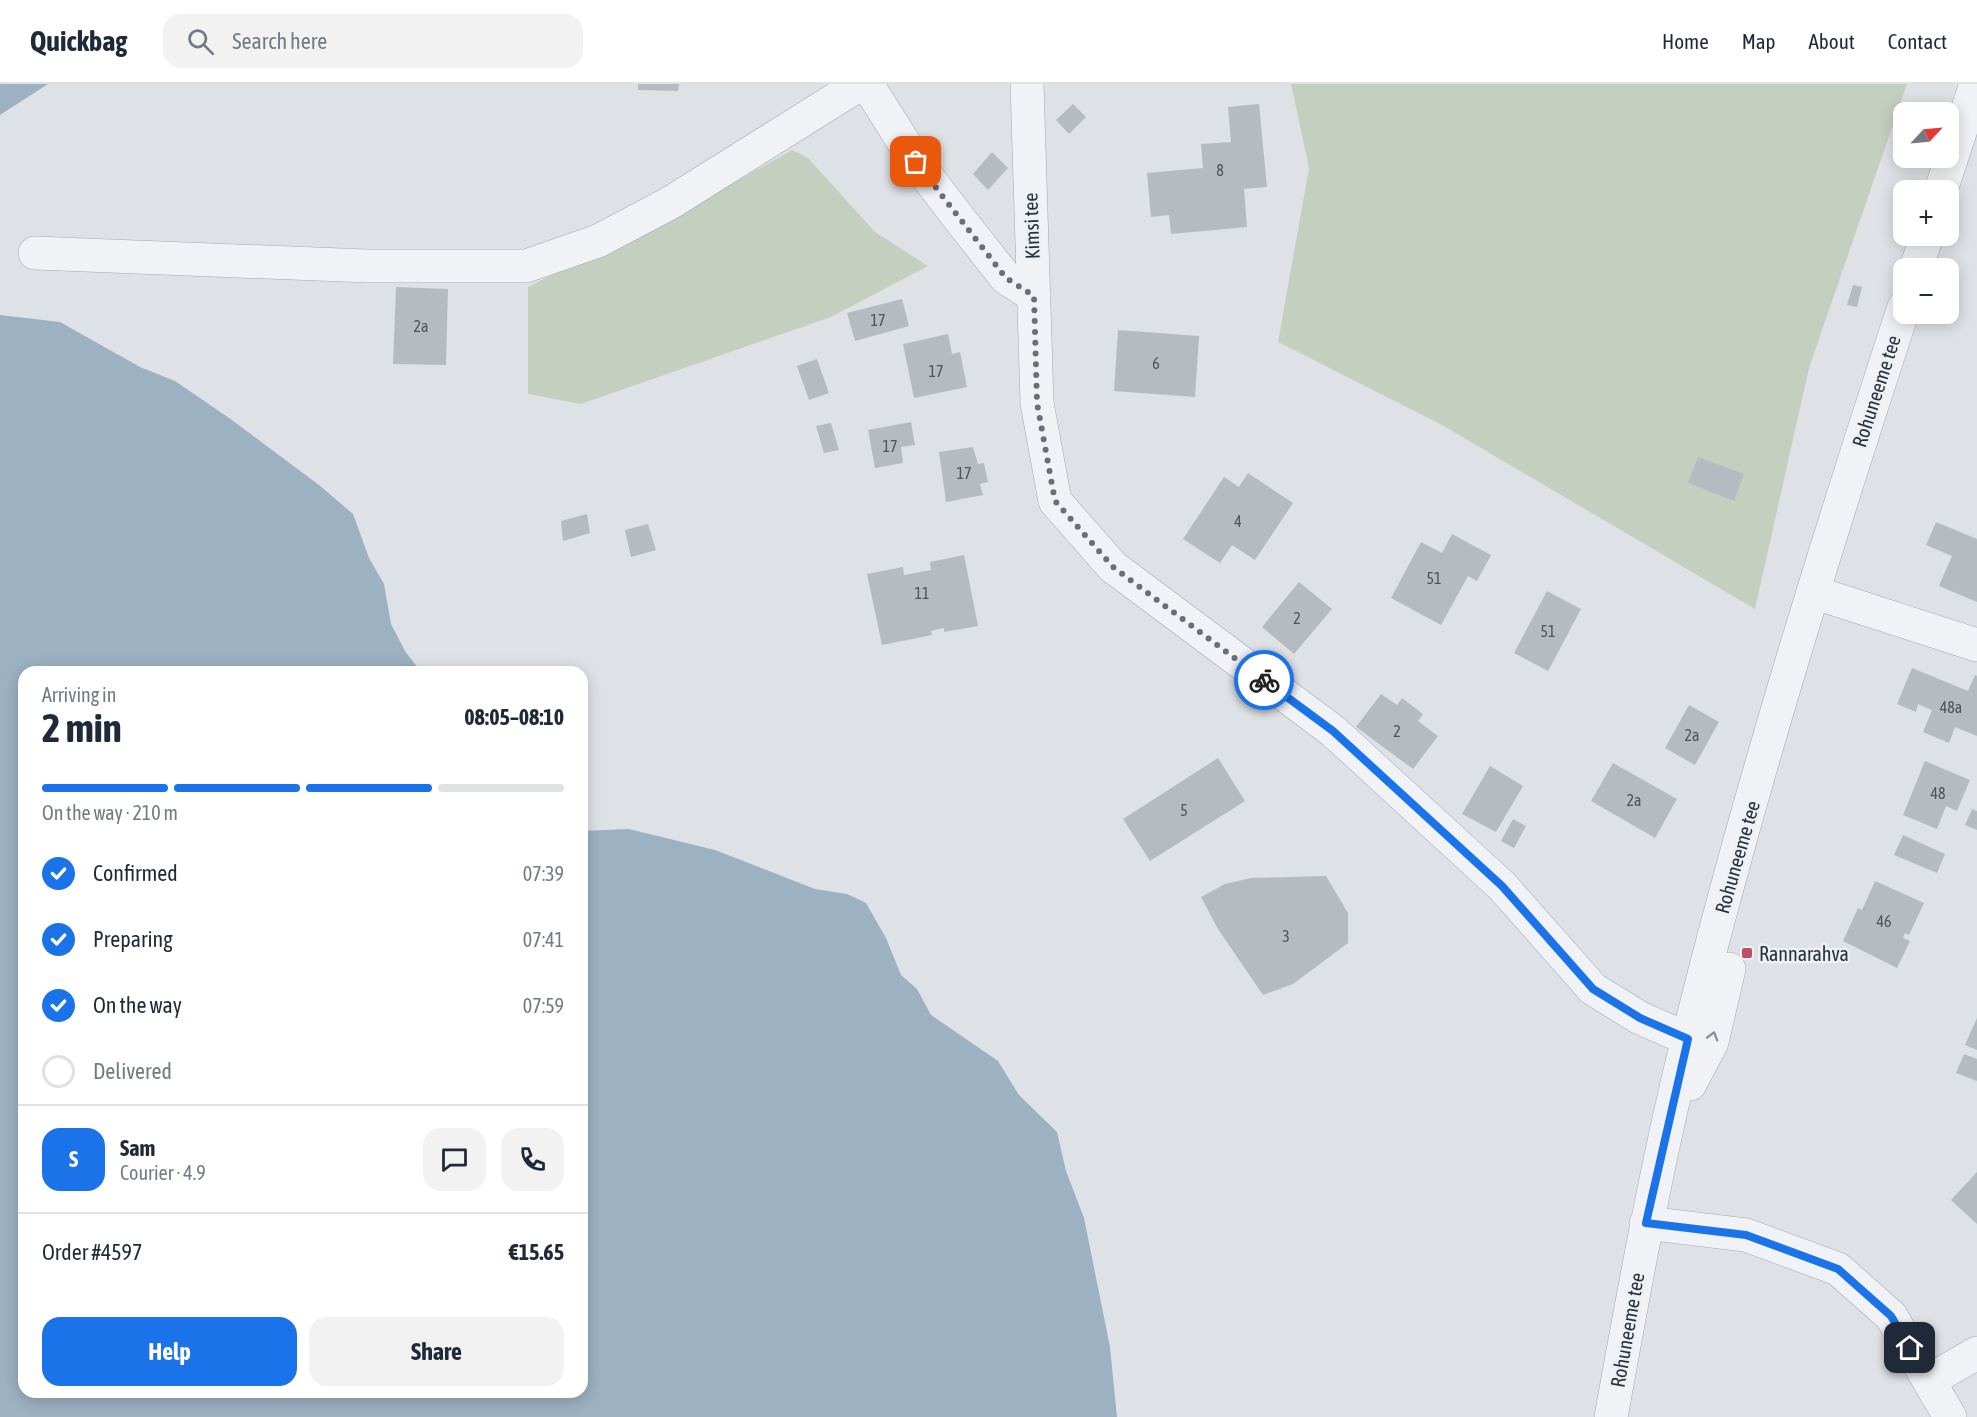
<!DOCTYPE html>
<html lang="en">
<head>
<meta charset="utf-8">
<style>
  :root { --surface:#fff; --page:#f2f2f3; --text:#1f2937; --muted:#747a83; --line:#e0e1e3; --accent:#1a73e8 }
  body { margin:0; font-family:"Asap Condensed",sans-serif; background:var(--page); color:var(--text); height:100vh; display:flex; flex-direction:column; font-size:22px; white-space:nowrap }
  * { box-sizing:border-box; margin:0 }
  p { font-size:20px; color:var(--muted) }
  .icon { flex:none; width:33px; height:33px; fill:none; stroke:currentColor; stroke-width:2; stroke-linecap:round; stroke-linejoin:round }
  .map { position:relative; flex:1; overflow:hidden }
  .drawer { position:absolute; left:18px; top:582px; width:570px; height:732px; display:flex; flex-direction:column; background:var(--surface); border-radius:18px; box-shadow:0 3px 15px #0003 }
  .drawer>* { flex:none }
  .needle { width:39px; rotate:64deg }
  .tools { position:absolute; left:1893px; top:18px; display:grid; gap:12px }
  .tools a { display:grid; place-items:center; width:66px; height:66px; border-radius:12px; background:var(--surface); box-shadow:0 3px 15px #0003; font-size:30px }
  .pin { position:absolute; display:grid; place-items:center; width:51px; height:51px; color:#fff; margin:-26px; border-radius:12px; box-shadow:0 3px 9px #0006 }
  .courier { position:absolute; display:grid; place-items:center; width:60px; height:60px; margin:-30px; border:4px solid #1a73e8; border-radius:50%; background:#fff; color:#222; box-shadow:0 2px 8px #0007 }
  .head em { font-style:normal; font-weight:700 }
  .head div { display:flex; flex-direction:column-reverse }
  .head { display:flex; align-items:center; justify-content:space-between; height:102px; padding:0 24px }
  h1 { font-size:39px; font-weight:700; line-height:45px }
  .bar { display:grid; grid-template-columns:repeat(4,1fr); gap:9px 6px; align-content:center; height:72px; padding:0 24px }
  .bar i { height:8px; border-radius:4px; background:var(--line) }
  .bar .on { background:var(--accent) }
  .bar p { grid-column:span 4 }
  .line { display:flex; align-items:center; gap:15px; padding:0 24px; border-top:2px solid var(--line) }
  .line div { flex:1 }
  .round { display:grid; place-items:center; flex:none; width:63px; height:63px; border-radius:18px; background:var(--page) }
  ol { padding:0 24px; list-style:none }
  li { display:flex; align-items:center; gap:18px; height:66px }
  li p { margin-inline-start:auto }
  li .icon { padding:6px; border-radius:50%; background:var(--accent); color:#fff; stroke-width:4 }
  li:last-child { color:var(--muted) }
  li i { width:33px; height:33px; border:3px solid var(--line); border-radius:50% }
  .cta { display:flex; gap:12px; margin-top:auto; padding:12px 24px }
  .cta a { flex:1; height:69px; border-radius:18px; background:var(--accent); color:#fff; font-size:24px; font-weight:700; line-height:69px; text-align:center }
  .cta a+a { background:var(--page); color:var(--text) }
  header { display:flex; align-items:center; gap:36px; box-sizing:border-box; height:84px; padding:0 30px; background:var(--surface); border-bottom:2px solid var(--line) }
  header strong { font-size:28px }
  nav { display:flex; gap:33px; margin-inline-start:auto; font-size:21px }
  .search { width:420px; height:54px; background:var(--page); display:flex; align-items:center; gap:15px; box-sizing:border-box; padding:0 21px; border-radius:18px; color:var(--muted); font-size:22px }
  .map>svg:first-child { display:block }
  .green { fill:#c5cfc0 }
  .water { fill:#9cb1c2 }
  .building { fill:#b6bbc2 }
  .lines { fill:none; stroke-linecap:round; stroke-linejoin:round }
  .minor-casing { stroke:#a4a9af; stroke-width:34 }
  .minor { stroke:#f0f2f5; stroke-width:33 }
  .oneway { stroke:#8c9298 }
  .done { stroke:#686f77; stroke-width:6; stroke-dasharray:0 10.8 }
  .route { stroke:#1a73e8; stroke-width:8 }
  .poi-dot { fill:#bf4f68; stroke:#edf0f4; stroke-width:2 }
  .labels { text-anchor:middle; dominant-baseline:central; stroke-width:5; stroke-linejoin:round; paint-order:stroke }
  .number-label { font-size:16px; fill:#4c545d }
  .street-label { font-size:20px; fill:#29313b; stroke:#edf0f4 }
  .poi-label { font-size:20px; fill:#29313b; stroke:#edf0f4; text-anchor:start }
</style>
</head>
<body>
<header>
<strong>Quickbag</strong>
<div class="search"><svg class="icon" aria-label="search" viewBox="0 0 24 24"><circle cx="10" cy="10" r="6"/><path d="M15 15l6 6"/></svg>Search here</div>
<nav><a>Home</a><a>Map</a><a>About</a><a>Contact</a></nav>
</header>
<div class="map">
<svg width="1977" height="1333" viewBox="0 0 1977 1333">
  <rect width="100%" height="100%" fill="#dee2e6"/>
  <path class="green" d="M1291,0H1907L1809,284L1755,525L1442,341L1278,258L1309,84Z
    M792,66L808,74L875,148L928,182L831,233L581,320L528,310V203L746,92Z"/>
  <path class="water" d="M0,0H48L0,31Z
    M0,231L60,238L140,283L175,297L232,336L319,401L353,430L369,474L384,500L391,540L405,567L421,588H24V1308H582V747L629,745L715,766L815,805L847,810L866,819L886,854L901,891L917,905L931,931L998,977L1019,1011L1057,1048L1066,1087L1084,1134L1110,1263L1117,1333H0Z"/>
  <path class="building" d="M638,0H679L678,7L638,6Z
    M1073,20L1086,33L1069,50L1056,36Z
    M1259,20L1267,103L1244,105L1247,143L1171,150L1169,131L1151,133L1147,89L1203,84L1201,60L1231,58L1228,23Z
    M992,68L1008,84L988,106L973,90Z
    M1853,201L1862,203L1857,223L1847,221Z
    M396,203L448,205L446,281L393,280Z
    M902,215L909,242L855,257L847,229Z
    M1118,246L1199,252L1195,313L1114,307Z
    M948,250L952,270L960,268L967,303L914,314L903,260Z
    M817,275L829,309L809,316L797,282Z
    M911,338L915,361L901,363L903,379L875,384L868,346Z
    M831,339L839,366L824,369L816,342Z
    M973,363L978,380L984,379L988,398L980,400L983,411L946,418L939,368Z
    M1698,373L1744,390L1734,417L1688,399Z
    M1248,389L1293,419L1255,476L1232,461L1220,479L1183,455L1224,393L1239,403Z
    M587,430L590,449L563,457L561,437Z
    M1936,438L1977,455V518L1939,502L1952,472L1926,461Z
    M648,440L656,466L631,473L625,446Z
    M1452,450L1491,471L1477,497L1468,492L1441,541L1391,514L1421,458L1442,469Z
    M964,471L978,542L944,548V544L931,547L932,551L882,561L867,490L903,483L904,491L931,486L930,478Z
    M1299,498L1332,525L1294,570L1262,543Z
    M1547,507L1581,525L1548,587L1514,569Z
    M1912,584L1968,607L1975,591L1977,592V652L1955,643L1949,659L1923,648L1932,626L1918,620L1916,628L1897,620Z
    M1381,610L1397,621L1402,614L1423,630L1418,637L1438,652L1413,685L1356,643Z
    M1689,621L1719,638L1695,681L1665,664Z
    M1218,674L1245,717L1150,777L1123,735Z
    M1925,677L1970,696L1957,727L1946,722L1937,745L1903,731Z
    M1613,679L1677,715L1655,754L1591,717Z
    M1490,682L1523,702L1496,748L1462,730Z
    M1972,725L1977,727V746L1965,741Z
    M1513,735L1526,742L1514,764L1501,757Z
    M1903,751L1945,770L1937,789L1894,771Z
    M1326,792L1348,829V859L1293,900L1263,911L1218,845L1201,813L1225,800L1251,794Z
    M1875,797L1924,819L1909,851L1905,849L1903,854L1910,857L1897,884L1843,857L1858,824L1862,826Z
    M1977,934V966L1965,961Z
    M1964,970L1977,975V997L1956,989Z
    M1977,1088V1140L1951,1116Z"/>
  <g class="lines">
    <defs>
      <path id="minor" d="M867,0L916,78L958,133L1006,194L1034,212
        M1027,0L1037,319L1055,417L1113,483L1333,647L1502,802L1593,905L1640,934L1688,955
        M1941,106L1976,0
        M35,169L367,182H526L598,157L670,119L860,0
        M1916,184L1927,152
        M1813,508L1977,561
        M1690,1000L1712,958L1729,885
        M1646,1139L1746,1151L1838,1185L1891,1232L1950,1333
        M1930,1296L1977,1269
        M1611,1333C1634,1206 1657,1079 1688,954C1749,707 1825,464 1904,223"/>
    </defs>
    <use href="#minor" class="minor-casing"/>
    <use href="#minor" class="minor"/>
  </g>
  <defs><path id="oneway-chevron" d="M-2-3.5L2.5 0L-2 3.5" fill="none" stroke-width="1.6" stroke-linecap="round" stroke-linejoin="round" transform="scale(1.5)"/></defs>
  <use class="oneway" href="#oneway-chevron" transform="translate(1713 952) rotate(-74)"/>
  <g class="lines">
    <path class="done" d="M916,78L1006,194L1034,212L1037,319L1055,417L1113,483L1264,596"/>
    <path class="route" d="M1264,596L1333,647L1502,802L1593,905L1640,934L1688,955L1646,1139L1746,1151L1838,1185L1891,1232L1910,1264"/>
  </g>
  <rect class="poi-dot" x="1741" y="863" width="12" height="12" rx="3"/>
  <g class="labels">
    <g class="number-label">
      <text x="1220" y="86">8</text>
      <text x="878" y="236">17</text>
      <text x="421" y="242">2a</text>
      <text x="1156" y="279">6</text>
      <text x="936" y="287">17</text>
      <text x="890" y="362">17</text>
      <text x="964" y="389">17</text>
      <text x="1238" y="437">4</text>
      <text x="1434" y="494">51</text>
      <text x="922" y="509">11</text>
      <text x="1297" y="534">2</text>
      <text x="1548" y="547">51</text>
      <text x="1951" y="623">48a</text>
      <text x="1397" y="647">2</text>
      <text x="1692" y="651">2a</text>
      <text x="1938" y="709">48</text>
      <text x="1634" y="716">2a</text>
      <text x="1184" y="726">5</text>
      <text x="1884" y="837">46</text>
      <text x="1286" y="852">3</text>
    </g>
    <g class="street-label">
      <text transform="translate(1031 142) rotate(-92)">Kimsi tee</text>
      <text transform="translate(1876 307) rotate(-72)">Rohuneeme tee</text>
      <text transform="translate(1737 773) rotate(-74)">Rohuneeme tee</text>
      <text transform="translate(1627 1246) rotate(-80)">Rohuneeme tee</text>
    </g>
    <g class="poi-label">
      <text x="1759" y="869">Rannarahva</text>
    </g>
  </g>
</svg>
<div class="tools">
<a><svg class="needle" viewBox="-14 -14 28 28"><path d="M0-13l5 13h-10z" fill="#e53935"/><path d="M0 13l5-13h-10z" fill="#747a83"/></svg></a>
<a>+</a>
<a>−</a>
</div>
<div class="pin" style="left:916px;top:78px;background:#ea580c"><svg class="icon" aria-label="bag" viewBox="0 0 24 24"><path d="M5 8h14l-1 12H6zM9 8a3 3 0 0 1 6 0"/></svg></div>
<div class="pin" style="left:1910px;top:1264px;background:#1f2937"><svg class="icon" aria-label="home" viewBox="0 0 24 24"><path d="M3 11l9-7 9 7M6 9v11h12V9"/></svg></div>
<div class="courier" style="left:1264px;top:596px"><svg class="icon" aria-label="bike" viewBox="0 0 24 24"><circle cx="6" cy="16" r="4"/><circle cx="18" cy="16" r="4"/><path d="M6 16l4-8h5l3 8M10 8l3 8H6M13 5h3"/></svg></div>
<section class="drawer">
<div class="head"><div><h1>2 min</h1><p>Arriving in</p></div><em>08:05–08:10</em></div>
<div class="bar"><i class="on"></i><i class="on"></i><i class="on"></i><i></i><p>On the way · 210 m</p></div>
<ol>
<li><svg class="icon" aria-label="check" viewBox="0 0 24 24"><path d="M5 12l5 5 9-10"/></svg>Confirmed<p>07:39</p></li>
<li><svg class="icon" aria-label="check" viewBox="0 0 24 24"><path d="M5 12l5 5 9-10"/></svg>Preparing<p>07:41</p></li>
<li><svg class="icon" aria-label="check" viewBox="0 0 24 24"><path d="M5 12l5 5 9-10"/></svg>On the way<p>07:59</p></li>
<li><i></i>Delivered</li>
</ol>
<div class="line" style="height:108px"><b class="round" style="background:var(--accent);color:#fff">S</b><div><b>Sam</b><p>Courier · 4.9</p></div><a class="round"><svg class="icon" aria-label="chat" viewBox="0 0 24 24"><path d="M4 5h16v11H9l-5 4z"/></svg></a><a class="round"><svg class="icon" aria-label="phone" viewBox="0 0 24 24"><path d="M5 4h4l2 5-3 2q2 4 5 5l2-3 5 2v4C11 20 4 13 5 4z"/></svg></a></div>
<div class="line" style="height:78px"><div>Order #4597</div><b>€15.65</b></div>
<div class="cta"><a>Help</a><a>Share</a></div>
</section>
</div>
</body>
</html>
